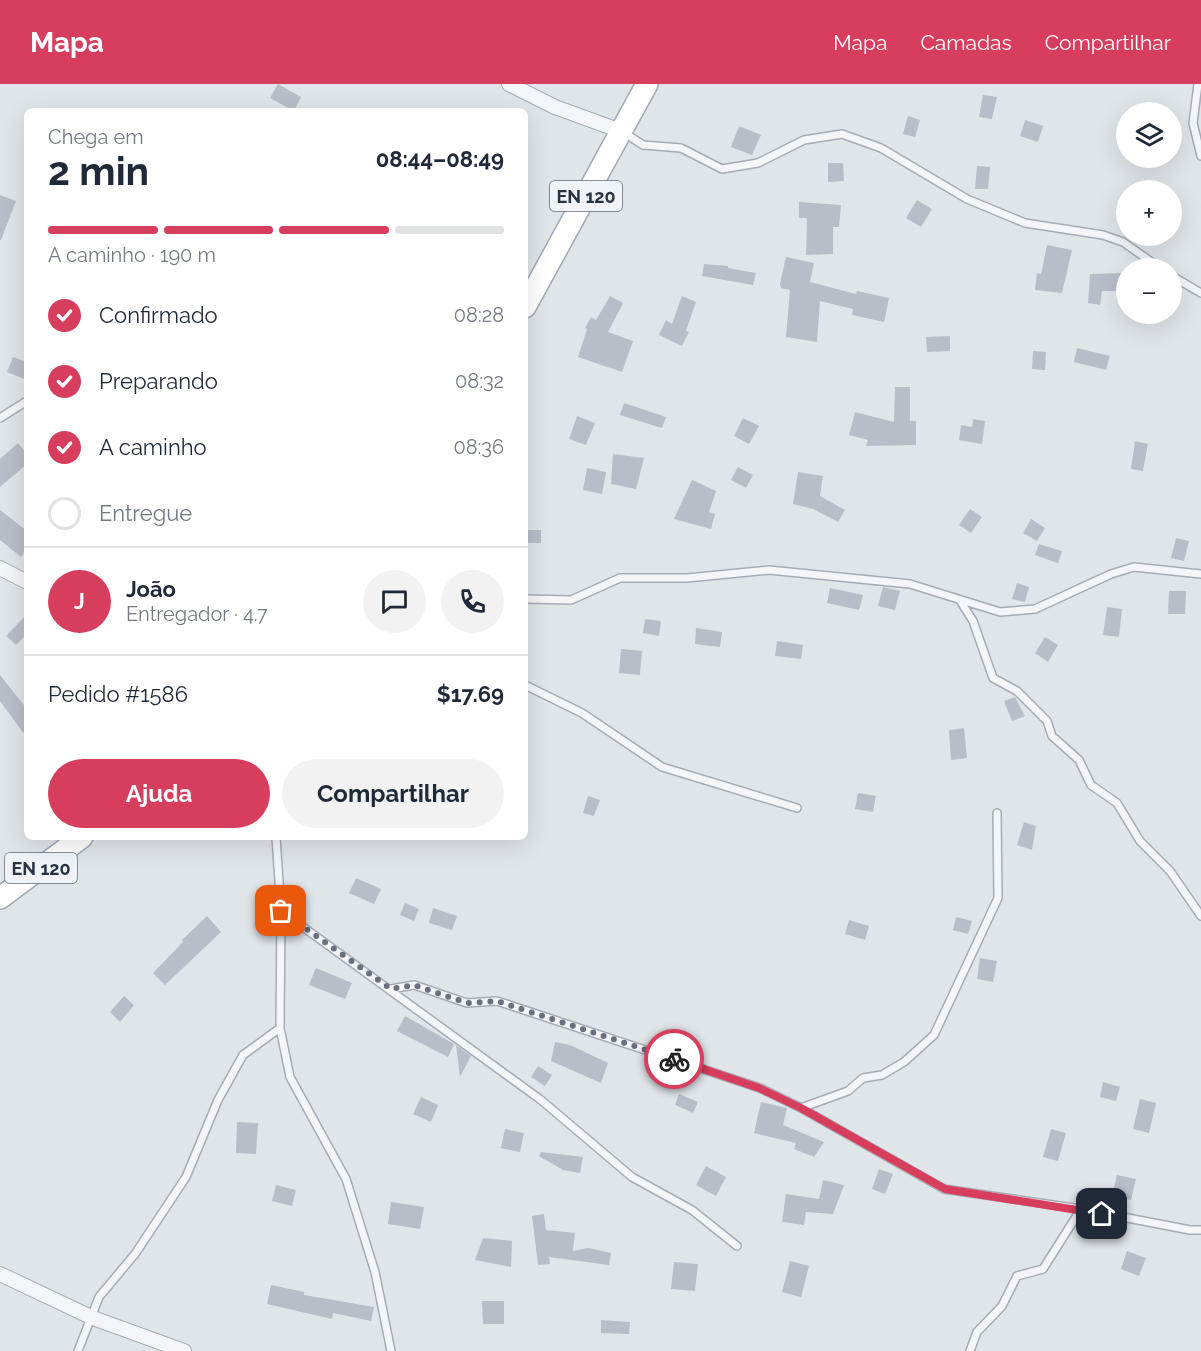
<!DOCTYPE html>
<html lang="pt">
<head>
<meta charset="utf-8">
<style>
  :root { --surface:#fff; --page:#f2f2f3; --text:#1f2937; --muted:#747a83; --line:#e0e1e3; --accent:#d73d5d }
  body { margin:0; font-family:Raleway,sans-serif; background:var(--page); color:var(--text); height:100vh; display:flex; flex-direction:column; font-size:22px; white-space:nowrap }
  * { box-sizing:border-box; margin:0 }
  p { font-size:20px; color:var(--muted) }
  .icon { flex:none; width:33px; height:33px; fill:none; stroke:currentColor; stroke-width:2; stroke-linecap:round; stroke-linejoin:round }
  .map { position:relative; flex:1; overflow:hidden }
  .panel { position:absolute; left:24px; top:24px; width:504px; height:732px; display:flex; flex-direction:column; background:var(--surface); border-radius:9px; box-shadow:0 6px 24px #0002 }
  .panel>* { flex:none }
  .controls { position:absolute; left:1116px; top:18px; display:grid; gap:12px }
  .controls a { display:grid; place-items:center; width:66px; height:66px; border-radius:50%; background:var(--surface); box-shadow:0 6px 24px #0002; font-size:30px }
  .pin { position:absolute; display:grid; place-items:center; width:51px; height:51px; color:#fff; margin:-26px; border-radius:12px; box-shadow:0 3px 9px #0006 }
  .courier { position:absolute; display:grid; place-items:center; width:60px; height:60px; margin:-30px; border:4px solid #d73d5d; border-radius:50%; background:#fff; color:#222; box-shadow:0 2px 8px #0007 }
  .summary em { font-style:normal; font-weight:700 }
  .summary div { display:flex; flex-direction:column-reverse }
  .summary { display:flex; align-items:center; justify-content:space-between; height:102px; padding:0 24px }
  h1 { font-size:39px; font-weight:700; line-height:45px }
  .bar { display:grid; grid-template-columns:repeat(4,1fr); gap:9px 6px; align-content:center; height:72px; padding:0 24px }
  .bar i { height:8px; border-radius:4px; background:var(--line) }
  .bar .on { background:var(--accent) }
  .bar p { grid-column:span 4 }
  .line { display:flex; align-items:center; gap:15px; padding:0 24px; border-top:2px solid var(--line) }
  .line div { flex:1 }
  .round { display:grid; place-items:center; flex:none; width:63px; height:63px; border-radius:32px; background:var(--page) }
  ol { padding:0 24px; list-style:none }
  li { display:flex; align-items:center; gap:18px; height:66px }
  li p { margin-inline-start:auto }
  li .icon { padding:6px; border-radius:50%; background:var(--accent); color:#fff; stroke-width:4 }
  li:last-child { color:var(--muted) }
  li i { width:33px; height:33px; border:3px solid var(--line); border-radius:50% }
  .cta { display:flex; gap:12px; margin-top:auto; padding:12px 24px }
  .cta a { flex:1; height:69px; border-radius:36px; background:var(--accent); color:#fff; font-size:24px; font-weight:700; line-height:69px; text-align:center }
  .cta a+a { background:var(--page); color:var(--text) }
  header { display:flex; align-items:center; gap:36px; box-sizing:border-box; height:84px; padding:0 30px; background:var(--accent); color:#fff }
  header strong { font-size:28px }
  nav { display:flex; gap:33px; margin-inline-start:auto; font-size:21px }
  .map>svg:first-child { display:block }
  .building { fill:#b7bec8 }
  .lines { fill:none; stroke-linecap:round; stroke-linejoin:round }
  .service-casing { stroke:#a5acb5; stroke-width:10 }
  .minor-casing { stroke:#a5acb5; stroke-width:16 }
  .primary-casing { stroke:#9fa9b7; stroke-width:24 }
  .service { stroke:#f3f5f8; stroke-width:7 }
  .minor { stroke:#f3f5f8; stroke-width:14 }
  .primary { stroke:#fff; stroke-width:21 }
  .done { stroke:#68717d; stroke-width:6; stroke-dasharray:0 10.8 }
  .route { stroke:#d73d5d; stroke-width:8 }
  .labels { text-anchor:middle; dominant-baseline:central; stroke-width:6; stroke-linejoin:round; paint-order:stroke }
  .shield { fill:#f0f3f7; stroke:#636d79; stroke-width:1.5 }
  .shield-label { font-size:18px; font-weight:bold; fill:#273343 }
</style>
</head>
<body>
<header>
<strong>Mapa</strong>
<nav><a>Mapa</a><a>Camadas</a><a>Compartilhar</a></nav>
</header>
<div class="map">
<svg width="1201" height="1267" viewBox="0 0 1201 1267">
  <rect width="100%" height="100%" fill="#e0e5ea"/>
  <path class="building" d="M278,0L301,13L294,27L270,14Z
    M983,11L997,13L992,35L979,33Z
    M908,32L920,36L915,53L903,50Z
    M1025,36L1043,42L1038,58L1020,52Z
    M739,42L761,51L752,71L731,63Z
    M828,79H843L844,97L828,98Z
    M977,82L990,83L988,105H975Z
    M0,111L16,117L1,156H0Z
    M917,116L932,125L921,143L906,134Z
    M799,118L841,121L839,143H833V170L806,171L807,134H799Z
    M1047,161L1072,166L1062,209L1035,206L1037,189L1041,190Z
    M786,173L814,179L810,198L856,210L857,207L889,214L884,238L852,231L853,225L820,217L817,258L786,253L790,206L781,204L780,200Z
    M704,180L728,182V184L756,189L753,201L702,192Z
    M1123,189V207H1102L1100,221L1088,219L1090,190Z
    M610,212L623,219L608,248L633,257L622,288L578,273L587,245L585,244L591,233L596,236Z
    M682,212L696,218L686,247L689,248L682,262L659,251L666,236L672,240Z
    M950,252V267L927,268L926,253Z
    M1077,264L1110,272L1106,286L1074,278Z
    M1033,267L1046,268L1045,286L1032,285Z
    M13,273L27,278V296L7,288Z
    M895,303H910V337H916V361L866,362L868,356L849,351L855,328L894,338Z
    M624,319L666,333L662,344L620,331Z
    M577,332L595,339L586,361L569,355Z
    M743,334L759,342L749,360L734,352Z
    M973,335L985,337L982,360L959,356L961,341L972,343Z
    M1135,357L1148,360L1143,387L1131,385Z
    M18,359L27,370V380L0,403V375Z
    M613,370L644,374L636,405L611,400Z
    M738,383L753,391L746,404L731,396Z
    M587,384L606,388L602,410L583,406Z
    M798,388L823,392L820,412L845,426L838,438L813,425L793,420Z
    M692,396L716,407L709,428L715,430L711,445L674,435Z
    M970,425L982,433L971,449L959,441Z
    M0,426L27,447V465L21,473L0,456Z
    M1031,435L1045,444L1037,457L1023,449Z
    M525,446H541V459H525Z
    M1176,454L1189,457L1184,477L1171,474Z
    M1039,460L1062,467L1058,479L1035,471Z
    M1017,499L1029,503L1025,518L1012,515Z
    M883,503L900,507L895,526L878,522Z
    M830,504L863,511L859,526L827,519Z
    M1169,507H1186L1185,530H1168Z
    M1107,523L1122,525L1119,553L1103,551Z
    M27,530V550L16,561L6,552Z
    M645,535L661,537L659,552L643,549Z
    M696,544L722,548L720,563L695,560Z
    M1045,553L1058,561L1048,578L1035,569Z
    M777,557L803,561L801,575L775,572Z
    M621,565L642,567L640,591L619,589Z
    M0,591L27,625V654L0,617Z
    M1015,613L1025,632L1012,637L1004,617Z
    M964,644L967,674L951,676L949,646Z
    M858,709L876,712L873,728L855,725Z
    M588,712L600,716L594,732L583,729Z
    M1024,738L1036,742L1032,766L1017,761Z
    M356,794L381,805L374,820L349,809Z
    M405,819L419,825L414,837L400,831Z
    M433,824L457,832L452,846L429,839Z
    M207,832L221,848L165,901L153,889L183,858L182,856Z
    M956,833L972,837L968,850L953,846Z
    M849,836L869,842L865,856L845,850Z
    M980,874L997,877L993,898L977,895Z
    M316,884L352,899L345,915L309,901Z
    M124,912L134,921L120,938L110,928Z
    M405,932L454,960L448,973L397,947Z
    M555,958L570,961L608,979L601,999L551,977Z
    M456,961L471,972L460,993Z
    M538,982L552,991L545,1002L531,993Z
    M1103,998L1120,1003L1116,1017L1100,1013Z
    M679,1010L698,1018L693,1029L675,1021Z
    M421,1013L438,1021L431,1038L413,1030Z
    M1140,1015L1156,1019L1149,1049L1133,1045Z
    M761,1018L787,1024L783,1041L824,1058L814,1073L794,1065L796,1059L754,1049Z
    M237,1038L258,1039L256,1070L236,1069Z
    M505,1045L524,1049L520,1068L501,1064Z
    M1051,1045L1066,1049L1058,1077L1043,1073Z
    M541,1068L583,1073L580,1089L563,1086L539,1072Z
    M706,1082L726,1093L716,1112L696,1101Z
    M879,1085L893,1090L885,1110L872,1105Z
    M1117,1091L1136,1095L1131,1116L1112,1112Z
    M823,1096L844,1101L833,1130L806,1128L804,1141L782,1138L786,1110L819,1115Z
    M276,1101L296,1106L292,1122L272,1117Z
    M391,1118L424,1123L420,1145L388,1140Z
    M544,1130L546,1146L575,1149L573,1167L588,1164L611,1169L609,1181L549,1173L550,1180L538,1181L532,1132Z
    M483,1154L512,1157L511,1183L475,1176Z
    M1127,1167L1146,1174L1139,1192L1121,1185Z
    M790,1177L809,1182L801,1213L782,1208Z
    M674,1178L698,1180L695,1207L671,1205Z
    M271,1201L304,1208V1211L374,1223L371,1237L333,1229L332,1235L267,1220Z
    M482,1217H504V1240H483Z
    M601,1236L630,1238L629,1250L601,1249Z"/>
  <g class="lines">
    <defs>
      <path id="service" d="M1198,0L1193,39L1201,72
        M623,48L643,61L681,64L722,85L758,79L804,56L842,50L881,64L967,115L1025,139L1103,151L1123,158L1160,184
        M1172,192L1201,209
        M0,334L27,317
        M525,515L571,516L620,494H687L769,486L910,500L1000,528L1035,525L1111,490L1134,483L1201,490
        M961,518L973,537L993,594L1017,607L1047,637L1052,652L1079,676L1091,701L1117,719L1140,757L1170,787L1201,832
        M525,601L582,629L662,683L797,724
        M276,753L281,827L280,944L290,993L346,1095L375,1188L391,1267
        M281,827L541,1016L632,1093L692,1126L737,1162
        M391,905L414,901L467,919L497,917L760,1004L801,1024L944,1105L1081,1125L1190,1146H1201
        M801,1024L848,1007L863,994L882,991L904,978L934,951L998,814L997,729
        M78,1267L99,1213L135,1170L186,1093L218,1016L243,971L280,944
        M970,1267L977,1248L1002,1222L1017,1192L1043,1185L1081,1125"/>
      <path id="minor" d="M509,0L555,23L621,47
        M0,484L27,498
        M0,1190L93,1234L184,1267"/>
      <path id="primary" d="M525,223L647,0
        M0,814L82,753"/>
    </defs>
    <use href="#service" class="service-casing"/>
    <use href="#minor" class="minor-casing"/>
    <use href="#primary" class="primary-casing"/>
    <use href="#service" class="service"/>
    <use href="#minor" class="minor"/>
    <use href="#primary" class="primary"/>
  </g>
  <g class="lines">
    <path class="done" d="M281,827L391,905L414,901L467,919L497,917L674,975"/>
    <path class="route" d="M674,975L759,1004L801,1024L945,1105L1102,1130"/>
  </g>
  <g class="labels">
    <g class="shield">
      <rect x="550" y="97" width="72" height="30" rx="4.5"/>
      <rect x="5" y="769" width="72" height="30" rx="4.5"/>
    </g>
    <g class="shield-label">
      <text x="586" y="112">EN 120</text>
      <text x="41" y="784">EN 120</text>
    </g>
  </g>
</svg>
<div class="controls">
<a><svg class="icon" aria-label="layers" viewBox="0 0 24 24"><path d="M12 4l9 5-9 5-9-5zM3 14l9 5 9-5"/></svg></a>
<a>+</a>
<a>−</a>
</div>
<div class="pin" style="left:281px;top:827px;background:#ea580c"><svg class="icon" aria-label="bag" viewBox="0 0 24 24"><path d="M5 8h14l-1 12H6zM9 8a3 3 0 0 1 6 0"/></svg></div>
<div class="pin" style="left:1102px;top:1130px;background:#1f2937"><svg class="icon" aria-label="home" viewBox="0 0 24 24"><path d="M3 11l9-7 9 7M6 9v11h12V9"/></svg></div>
<div class="courier" style="left:674px;top:975px"><svg class="icon" aria-label="bike" viewBox="0 0 24 24"><circle cx="6" cy="16" r="4"/><circle cx="18" cy="16" r="4"/><path d="M6 16l4-8h5l3 8M10 8l3 8H6M13 5h3"/></svg></div>
<section class="panel">
<div class="summary"><div><h1>2 min</h1><p>Chega em</p></div><em>08:44–08:49</em></div>
<div class="bar"><i class="on"></i><i class="on"></i><i class="on"></i><i></i><p>A caminho · 190 m</p></div>
<ol>
<li><svg class="icon" aria-label="check" viewBox="0 0 24 24"><path d="M5 12l5 5 9-10"/></svg>Confirmado<p>08:28</p></li>
<li><svg class="icon" aria-label="check" viewBox="0 0 24 24"><path d="M5 12l5 5 9-10"/></svg>Preparando<p>08:32</p></li>
<li><svg class="icon" aria-label="check" viewBox="0 0 24 24"><path d="M5 12l5 5 9-10"/></svg>A caminho<p>08:36</p></li>
<li><i></i>Entregue</li>
</ol>
<div class="line" style="height:108px"><b class="round" style="background:var(--accent);color:#fff">J</b><div><b>João</b><p>Entregador · 4.7</p></div><a class="round"><svg class="icon" aria-label="chat" viewBox="0 0 24 24"><path d="M4 5h16v11H9l-5 4z"/></svg></a><a class="round"><svg class="icon" aria-label="phone" viewBox="0 0 24 24"><path d="M5 4h4l2 5-3 2q2 4 5 5l2-3 5 2v4C11 20 4 13 5 4z"/></svg></a></div>
<div class="line" style="height:78px"><div>Pedido #1586</div><b>$17.69</b></div>
<div class="cta"><a>Ajuda</a><a>Compartilhar</a></div>
</section>
</div>
</body>
</html>
